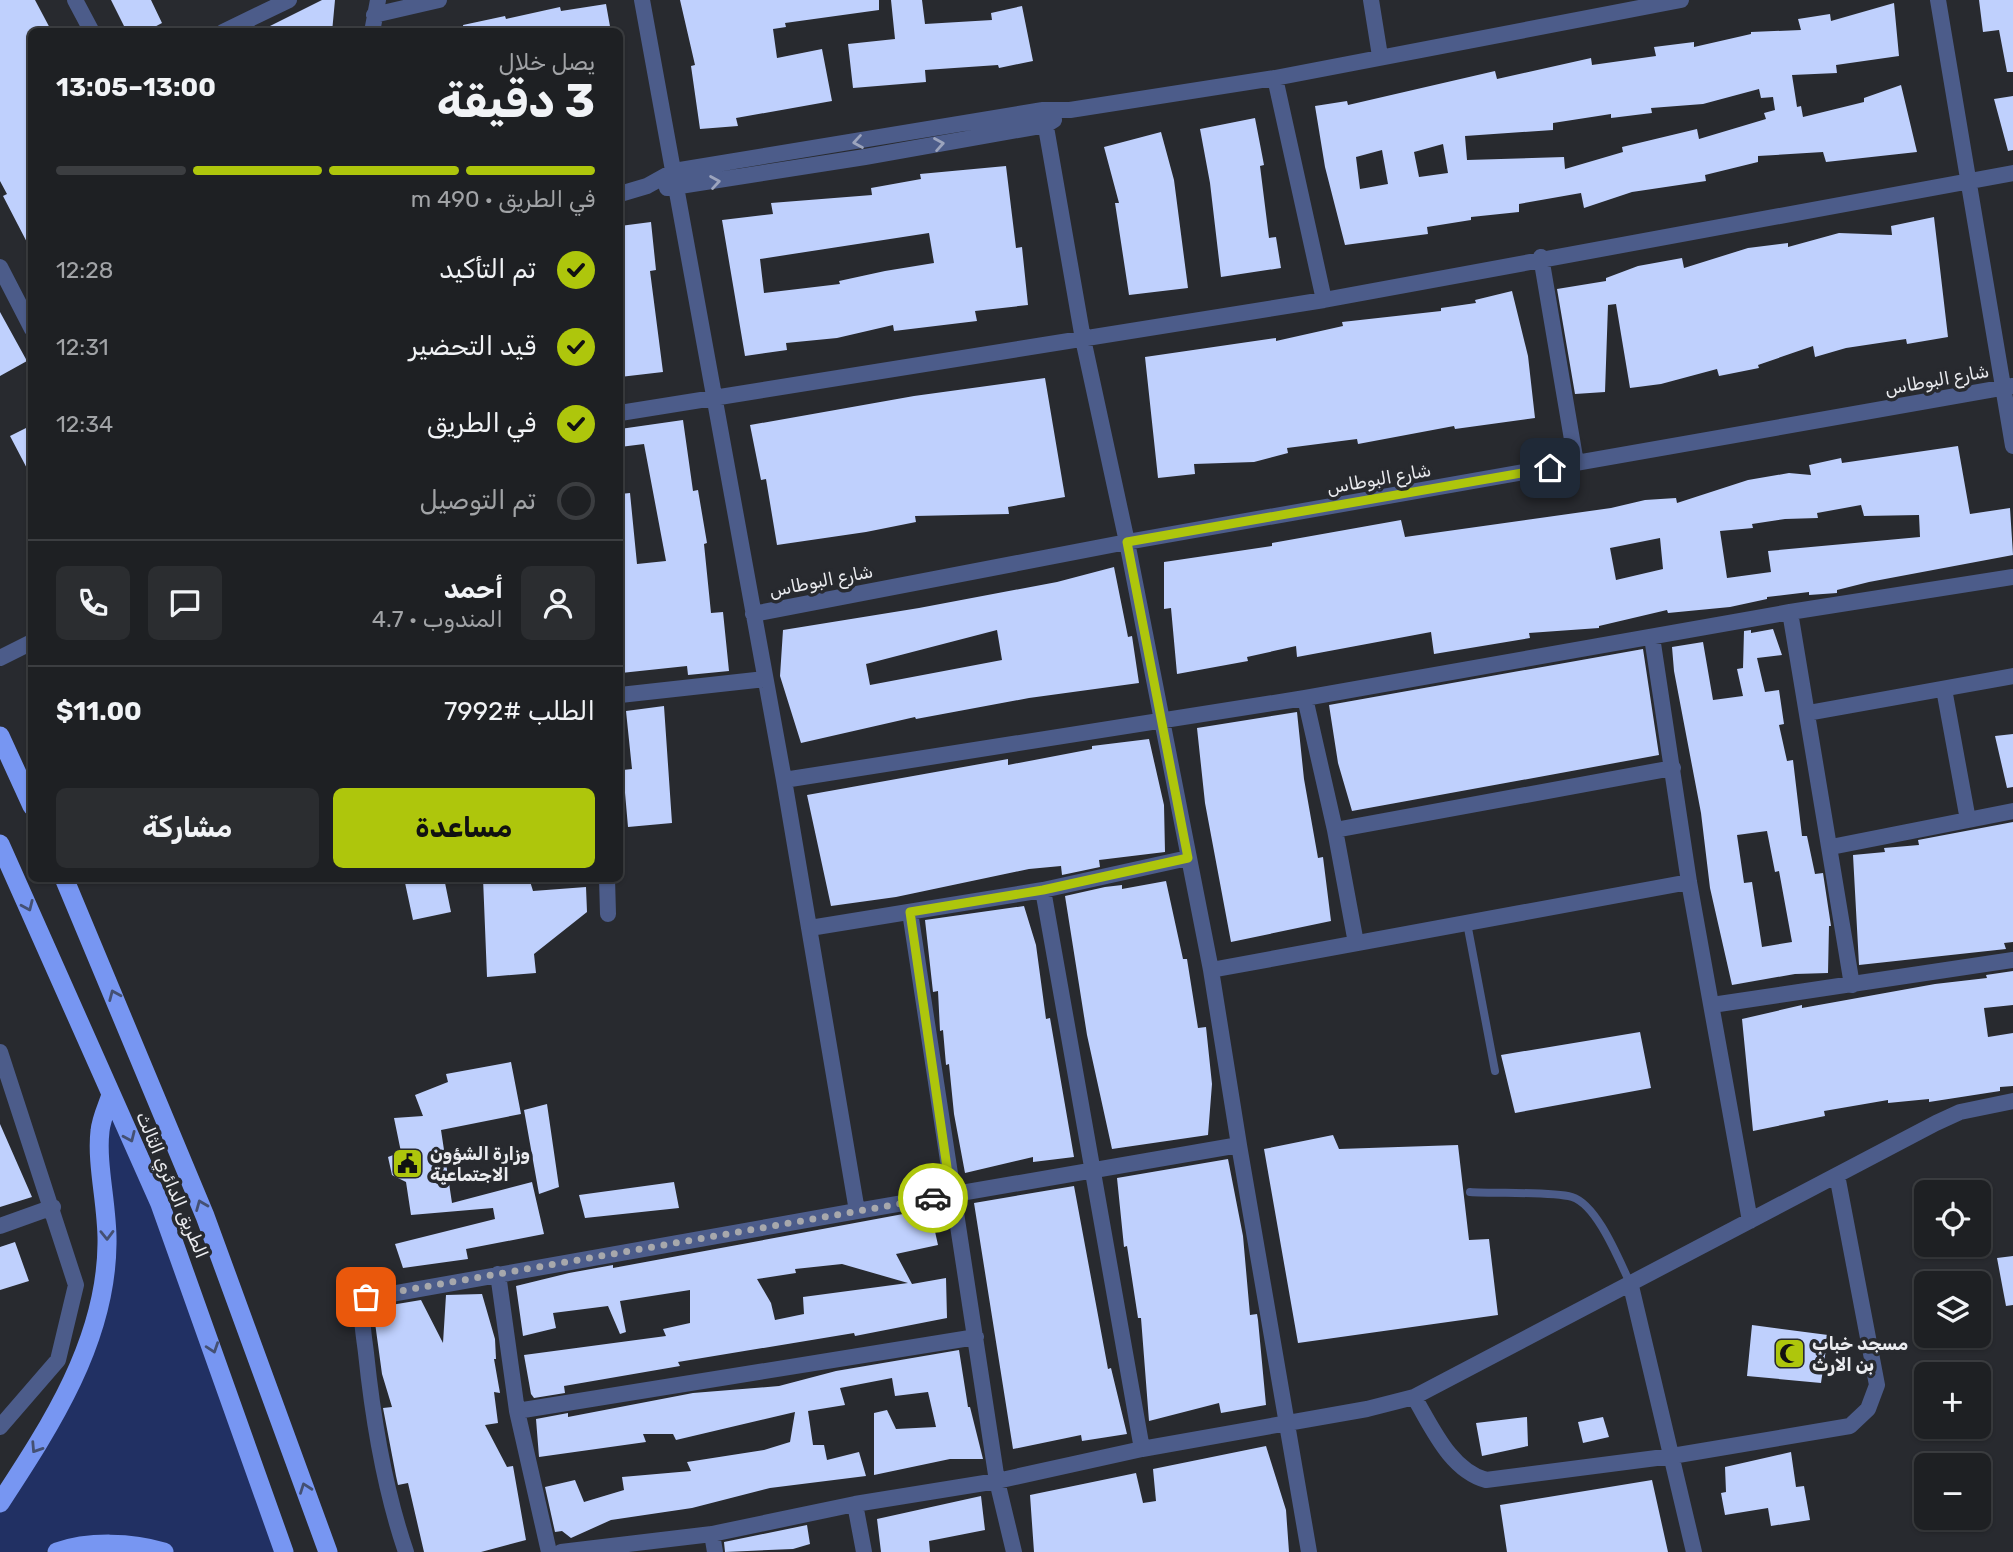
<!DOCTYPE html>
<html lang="ar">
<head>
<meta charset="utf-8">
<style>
  :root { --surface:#1e2023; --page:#2b2d30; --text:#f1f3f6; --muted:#a1a3a6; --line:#3c3e41; --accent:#aec60c }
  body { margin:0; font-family:Rubik,"Noto Sans Arabic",sans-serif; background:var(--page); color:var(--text); direction:rtl; height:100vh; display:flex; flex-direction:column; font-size:26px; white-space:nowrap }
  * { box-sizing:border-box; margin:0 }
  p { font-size:23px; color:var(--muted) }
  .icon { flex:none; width:38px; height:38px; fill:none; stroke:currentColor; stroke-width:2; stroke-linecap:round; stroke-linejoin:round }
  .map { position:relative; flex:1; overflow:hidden; direction:ltr }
  .drawer { position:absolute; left:28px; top:28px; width:595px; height:854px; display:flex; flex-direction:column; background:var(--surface); border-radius:10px; box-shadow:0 2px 5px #0004,0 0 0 2px var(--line); direction:rtl }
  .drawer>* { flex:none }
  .fabs { position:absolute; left:1914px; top:1180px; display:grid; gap:14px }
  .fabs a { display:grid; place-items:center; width:77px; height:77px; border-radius:10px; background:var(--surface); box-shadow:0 2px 5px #0004,0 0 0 2px var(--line); font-size:35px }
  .pin { position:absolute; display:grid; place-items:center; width:60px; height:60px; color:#fff; margin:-30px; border-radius:14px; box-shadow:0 4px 10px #0006 }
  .courier { position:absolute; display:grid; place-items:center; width:70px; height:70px; margin:-35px; border:5px solid #aec60c; border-radius:50%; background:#fff; color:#222; box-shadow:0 2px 9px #0007 }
  .headline em { font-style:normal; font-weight:700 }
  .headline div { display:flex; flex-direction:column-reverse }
  .headline { display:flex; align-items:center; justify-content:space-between; height:119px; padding:0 28px }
  h1 { font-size:46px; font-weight:700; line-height:52px }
  .bar { display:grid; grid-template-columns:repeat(4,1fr); gap:10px 7px; align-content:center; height:84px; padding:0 28px }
  .bar i { height:9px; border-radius:5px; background:var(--line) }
  .bar .on { background:var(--accent) }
  .bar p { grid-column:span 4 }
  .line { display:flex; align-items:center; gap:18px; padding:0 28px; border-top:2px solid var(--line) }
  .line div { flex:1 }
  .round { display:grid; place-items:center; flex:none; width:74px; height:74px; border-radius:10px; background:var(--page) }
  ol { padding:0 28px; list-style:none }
  li { display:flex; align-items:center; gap:21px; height:77px }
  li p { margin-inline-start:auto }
  li .icon { padding:7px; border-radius:50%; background:var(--accent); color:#111; stroke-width:4 }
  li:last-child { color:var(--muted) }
  li i { width:38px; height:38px; border:4px solid var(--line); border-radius:50% }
  .cta { display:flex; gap:14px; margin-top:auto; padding:14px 28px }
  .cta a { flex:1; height:80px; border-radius:10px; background:var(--accent); color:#111; font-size:28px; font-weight:700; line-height:80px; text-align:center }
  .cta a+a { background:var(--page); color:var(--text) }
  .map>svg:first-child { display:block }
  .green { fill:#213063 }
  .building { fill:#bfd0fd; fill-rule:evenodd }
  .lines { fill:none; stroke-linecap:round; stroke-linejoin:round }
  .service { stroke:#4c5c8a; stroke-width:8 }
  .minor { stroke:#4c5c8a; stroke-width:16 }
  .trunk { stroke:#7796f2; stroke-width:19 }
  .oneway { stroke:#9ca4bd }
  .oneway2 { stroke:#445073 }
  .done { stroke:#a7a8ac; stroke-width:7; stroke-dasharray:0 12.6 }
  .route { stroke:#aec60c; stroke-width:9 }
  .labels { text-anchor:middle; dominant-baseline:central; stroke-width:7; stroke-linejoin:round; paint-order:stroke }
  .street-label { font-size:18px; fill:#ebecf0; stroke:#282a2f }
  .poi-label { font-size:18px; font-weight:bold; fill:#ebecf0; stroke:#282a2f; text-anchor:start }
</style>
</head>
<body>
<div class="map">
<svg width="2013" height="1552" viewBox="0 0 2013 1552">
  <rect width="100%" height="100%" fill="#282a2f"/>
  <path class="green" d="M111,1104L163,1230L280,1552H170L65,1544L45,1552H0V1510L61,1420L112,1260L103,1132Z"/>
  <path class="building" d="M0,0H35L52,32H32V252L3,196L7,194L0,181Z
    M111,0H151L162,23L145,32H127Z
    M322,0H335L332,32H258Z
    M680,0H879V10L785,23L786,27L773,29L777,58L822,49L832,101L736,118L738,126L700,129L691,66L695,65Z
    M891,0H922L925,24L992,20L991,13L1022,6L1033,61L999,68L998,65L925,70L926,82L853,88L848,44L895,39Z
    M1979,0H2013V72H2007L1999,30L1983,32Z
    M1894,3L1899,56L1836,65L1837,73L1792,75L1797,107L1801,106L1803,117L1864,102V98L1901,85L1917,152L1826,162L1823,152L1758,156V162L1705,175L1706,181L1632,192L1584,208L1581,193L1519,204V212L1471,217V220L1427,227L1428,234L1345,245L1325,167L1315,106L1347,101L1348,105L1495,71L1497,79L1591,58L1592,65L1656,56L1654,47L1694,42V47L1751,34V32L1801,30L1798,19L1830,14L1831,21ZM1759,89L1761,98L1773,97L1775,110L1764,113L1766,119L1699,139L1697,129L1622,147L1623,152L1565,169L1564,157L1467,160L1465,136L1553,130V123L1611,114V118L1652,113L1651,108L1703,104ZM1443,144L1448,173L1419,177L1414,152ZM1382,150L1388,184L1360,189L1356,157Z
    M606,4L611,32H464L463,25L505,16L506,19L560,7L561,11Z
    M2013,96V150L2008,151L1994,99Z
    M1255,118L1264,165L1260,166L1269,238L1276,237L1281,268L1221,277L1210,183L1200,129Z
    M1161,132L1174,180L1188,288L1129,295L1115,203H1119L1104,147Z
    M1006,166L1016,248L1022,247L1028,305L975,311L977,321L894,331L893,325L837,338L786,343L787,350L745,356L722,220L773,214L771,203L872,195L871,188L921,179L920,174ZM929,233L934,263L885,271L839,281L840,284L764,293L760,259Z
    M1934,217L1948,337L1907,344L1906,339L1846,348L1815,357L1813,346L1758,365L1759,368L1719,376L1717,369L1661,384L1630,388L1616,304L1608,305L1605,392L1575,394L1557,289L1606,281V278L1638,266L1682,258L1684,268L1748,248L1788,243V247L1839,233L1892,235L1891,226Z
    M651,222L656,270L650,271L663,372L620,377V226Z
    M1512,291L1528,356L1535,418L1455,429L1454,426L1358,444L1357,439L1287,448L1288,453L1254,462L1194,464L1195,474L1158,478L1145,357L1276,338V341L1343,326L1342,322L1441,311V308L1476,303L1475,300Z
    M0,312L27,361L0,376Z
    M1045,378L1065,497L1008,507L1009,514L915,516L916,522L866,532L777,545L766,479L761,480L750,425L914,396Z
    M683,420L693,491L698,490L707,543L704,544L711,613L723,612L729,671L688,675L687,666L621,673L620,494L630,493L637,564L666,561L644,444L620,447V429Z
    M32,425V478L10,436Z
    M1958,446L1970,514L2010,508L2013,555L1869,582L1837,590V593L1809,595V592L1767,597V599L1730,607L1668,613L1667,610L1599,626V628L1529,633L1530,638L1434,654L1431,632L1297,657L1296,646L1247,657L1248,661L1177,674L1171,608L1164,609V562L1272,546V543L1401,520L1405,537L1611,508L1645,500L1676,498L1677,503L1748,480L1789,473L1811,475L1809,465L1841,458L1842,463ZM1861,505L1864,516L1919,515L1920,537L1768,551L1771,572L1727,578L1720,531L1753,528L1752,524L1785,519L1818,518L1817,513ZM1660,538L1663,569L1616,580L1610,548Z
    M1114,567L1128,637L1132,636L1139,683L1029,698L916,719L915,717L801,743L780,676L783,630L919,608L1057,582ZM997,630L1002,660L870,685L866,664Z
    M1773,629L1782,655L1757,658L1765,692L1779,690L1784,724L1779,725L1787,761L1793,760L1802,836H1807L1815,874L1823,873L1831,926H1829L1828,973L1795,974L1732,985L1710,888L1701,813L1674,671L1672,647L1703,642L1713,700L1743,696L1737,669L1743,668L1744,631L1751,630V633ZM1767,831L1775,872L1779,871L1792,942L1762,947L1752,882L1744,883L1737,835Z
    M1643,649L1659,755L1352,811L1338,763L1329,705Z
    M664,706L672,823L628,827L623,770L632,769L626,711Z
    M1297,712L1304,779L1318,858L1323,857L1331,921L1231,942L1205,803L1197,728Z
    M2013,734V787L2007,788L1995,736Z
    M1149,739L1164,805L1165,852L1099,860L1100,867L1062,875L1061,866L1029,869L896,897L831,906L807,795L1008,759V765L1092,749V746Z
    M2013,822V942L2004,943L2006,949L1859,965L1853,855L1885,852L1884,848L1919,845L1918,840Z
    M404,878H444L451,912L413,920Z
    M483,878H529L533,891L586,887L587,912L534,954L536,973L487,977Z
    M1166,881L1183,959H1187L1198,1028L1206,1027L1212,1084L1208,1135L1112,1149L1087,1035L1065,896L1105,887L1122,885V889Z
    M1024,906L1036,945L1046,1019L1050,1018L1074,1157L1033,1162V1157L965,1173L954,1114L949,1064L946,1065L943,1030L940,1031L938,991L933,992L925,920Z
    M2013,971V1005L1984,1008L1988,1037L2013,1033V1086L2000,1087V1091L1929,1102V1099L1888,1103V1100L1824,1111L1825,1116L1753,1131L1742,1019L1802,1005V1008L1935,984L1987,978L1986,975Z
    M1640,1032L1651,1088L1515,1113L1501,1055Z
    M511,1062L521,1114L441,1130L452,1203L532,1182L544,1234L466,1249L468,1259L403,1268L395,1244L495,1219L493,1208L411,1215L406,1182L392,1175L388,1157L401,1152L394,1118L423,1116L415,1095L448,1082L446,1074Z
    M547,1104L559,1187L539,1194L524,1110Z
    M0,1124L32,1197L0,1207Z
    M1333,1135L1339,1149L1458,1145L1469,1240L1489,1239L1498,1315L1298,1343L1264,1149Z
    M1228,1159L1243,1236L1250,1315L1257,1314L1258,1320L1266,1405L1221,1413L1219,1403L1149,1421L1141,1318H1138L1127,1246L1124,1247L1117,1178Z
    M674,1182L679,1208L585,1218L579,1195Z
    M1074,1186L1108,1369L1111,1368L1127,1434L1082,1441L1081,1435L1013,1449L974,1203Z
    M930,1209L938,1245L896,1254L912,1284L946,1278L947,1318L855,1336L854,1333L678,1362L680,1366L564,1386L565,1393L534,1398L531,1394L524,1355L666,1336L663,1329L690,1323V1290L620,1301L626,1332L620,1334L608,1306L553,1313L556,1328L523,1336L516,1286L569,1273L613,1265V1268ZM842,1264L908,1283L803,1297L804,1314L775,1320L771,1303L757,1279L796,1273L795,1269Z
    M15,1242L29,1281L0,1290V1247Z
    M2013,1256V1305L2006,1306L1997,1258Z
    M482,1294L495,1339L496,1359H494L500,1393L494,1392L498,1423L485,1425L507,1467L513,1466L526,1540L481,1552H424L408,1483L398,1485L396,1476L383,1408L392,1407L382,1374L373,1308L421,1300L443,1343L446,1295Z
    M1752,1325L1828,1335L1821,1383L1747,1376Z
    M959,1350L968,1407H970L983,1459H950L874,1475V1413L887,1410L896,1429L936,1427L928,1392L895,1396L892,1378L840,1388L845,1405L808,1411L813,1445H824L827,1460L859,1452L866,1476L770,1488L692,1508L611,1520L571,1538L562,1531L555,1532L545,1487L575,1480L584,1502L624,1490L622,1477L691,1471L687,1462L764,1450L790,1442L795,1412L676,1440L673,1434H643L646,1442L539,1457L536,1419L568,1413V1417L693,1393L779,1386L836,1371Z
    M1527,1417L1528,1446L1482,1456L1476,1423Z
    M1603,1417L1609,1437L1583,1443L1578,1422Z
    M1266,1446L1286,1510L1289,1552H1034L1030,1495L1136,1473L1143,1503L1156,1501L1153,1469Z
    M1791,1452L1796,1487L1804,1486L1810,1520L1771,1526L1768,1508L1725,1515L1721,1493L1726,1492L1725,1467Z
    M1652,1480L1668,1552H1507L1500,1505Z
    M981,1496L985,1530L929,1541L930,1552H881L877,1519Z
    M807,1525L810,1544L793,1549L725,1552L724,1542Z"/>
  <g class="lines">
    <path class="service" d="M1467,923L1495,1071
      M1470,1192C1495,1194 1550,1191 1572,1197C1598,1205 1620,1263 1631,1285"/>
    <path class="minor" d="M75,0L92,32
      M642,0L784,780L857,1211L1239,1145L1309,1552
      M1371,0L1380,56
      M1938,0L2013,446
      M374,15L439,0
      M223,32L289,0
      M372,32L378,0
      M1275,78L1324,300
      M1043,110L1083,339L1127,542L1211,970L1239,1145
      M667,188L865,157L1046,125L1054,120
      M620,194L647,186L674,171L1043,110H1070L1275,78L1681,0
      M1541,257L1576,463
      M0,267L32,329
      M620,413L1324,300L2013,173
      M1790,612L2013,577
      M753,614L1127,542L2013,386
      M1652,637L1689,882L1750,1221
      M0,658L32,642
      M1944,689L1968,820
      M620,695L765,679
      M1305,698L1335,830L1673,768
      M1808,713L2013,676
      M784,780L1305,698L1790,612L1852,985
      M1335,830L1356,943
      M1831,847L2013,811
      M607,878L608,914
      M1043,890L1142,1449
      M910,912L997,1481L1014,1552
      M810,928L1043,890L1188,858
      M1211,970L1689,882
      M1712,1005L2013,960
      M0,1052L76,1285L58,1360L0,1427
      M0,1226L53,1207
      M498,1274L517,1411L549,1552
      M1631,1286L1694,1552
      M1414,1397C1432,1427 1450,1470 1486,1480L1672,1456L1850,1426L1868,1409L1877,1385L1837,1175
      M517,1411L976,1337
      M855,1504L864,1552
      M712,1534L715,1552
      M406,1552C384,1488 373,1420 366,1353C364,1336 360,1316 363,1299L857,1211
      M561,1552L712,1534L855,1504L997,1481L1142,1449L1367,1409L1414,1397L1936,1123L1960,1112L2013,1101"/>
    <path class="trunk" d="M0,736L32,806
      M0,844L160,1204L284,1552
      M64,878L205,1216L328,1552
      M0,1503C51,1425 106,1341 107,1244C108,1208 96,1164 100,1131C101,1119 107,1107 111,1095
      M57,1552C88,1541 132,1542 164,1552"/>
  </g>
  <defs><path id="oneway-chevron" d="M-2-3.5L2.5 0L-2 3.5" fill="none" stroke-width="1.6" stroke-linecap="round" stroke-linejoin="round" transform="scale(1.75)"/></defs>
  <g class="oneway">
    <use href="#oneway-chevron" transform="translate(858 142) rotate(171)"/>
    <use href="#oneway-chevron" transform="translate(939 144) rotate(-10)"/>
    <use href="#oneway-chevron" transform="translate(715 182) rotate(-9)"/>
  </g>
  <g class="oneway2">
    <use href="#oneway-chevron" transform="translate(28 906) rotate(66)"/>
    <use href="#oneway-chevron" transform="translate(114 995) rotate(-113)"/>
    <use href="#oneway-chevron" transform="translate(130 1137) rotate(66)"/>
    <use href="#oneway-chevron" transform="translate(201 1205) rotate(-112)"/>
    <use href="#oneway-chevron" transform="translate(107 1235) rotate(89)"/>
    <use href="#oneway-chevron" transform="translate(213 1348) rotate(71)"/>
    <use href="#oneway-chevron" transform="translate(36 1448) rotate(123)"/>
    <use href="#oneway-chevron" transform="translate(305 1488) rotate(-110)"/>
  </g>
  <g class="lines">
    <path class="done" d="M366,1297L933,1198"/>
    <path class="route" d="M933,1198L951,1195L910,912L1043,890L1188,858L1127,542L1550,468"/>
  </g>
  <defs>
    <symbol id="civic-square" viewBox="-11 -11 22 22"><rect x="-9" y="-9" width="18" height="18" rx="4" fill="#aec60c" stroke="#282a2f"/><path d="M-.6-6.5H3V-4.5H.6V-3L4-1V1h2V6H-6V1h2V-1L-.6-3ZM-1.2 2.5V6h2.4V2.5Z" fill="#111"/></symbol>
    <symbol id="mosque-square" viewBox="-11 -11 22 22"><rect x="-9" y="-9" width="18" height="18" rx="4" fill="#aec60c" stroke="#282a2f"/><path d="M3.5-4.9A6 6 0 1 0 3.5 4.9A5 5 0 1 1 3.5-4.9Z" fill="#111"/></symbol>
  </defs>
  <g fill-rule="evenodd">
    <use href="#civic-square" x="390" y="1146" width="35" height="35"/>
    <use href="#mosque-square" x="1772" y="1336" width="35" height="35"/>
  </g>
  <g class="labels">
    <g class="street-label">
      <text transform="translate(1937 380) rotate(-10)">شارع البوطاس</text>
      <text transform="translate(1379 479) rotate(-10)">شارع البوطاس</text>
      <text transform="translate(821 581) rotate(-11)">شارع البوطاس</text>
      <text transform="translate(172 1185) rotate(67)">الطريق الدائري الثالث</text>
    </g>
    <g class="poi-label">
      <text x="430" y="1154">وزارة الشؤون<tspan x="430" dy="21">الاجتماعية</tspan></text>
      <text x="1812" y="1344">مسجد خباب<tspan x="1812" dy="21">بن الارث</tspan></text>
    </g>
  </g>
</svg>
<div class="fabs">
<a><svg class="icon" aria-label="locate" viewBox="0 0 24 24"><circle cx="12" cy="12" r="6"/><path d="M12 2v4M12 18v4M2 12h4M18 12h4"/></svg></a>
<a><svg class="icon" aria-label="layers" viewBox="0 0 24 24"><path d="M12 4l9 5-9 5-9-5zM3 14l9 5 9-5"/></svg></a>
<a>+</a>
<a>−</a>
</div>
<div class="pin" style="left:366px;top:1297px;background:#ea580c"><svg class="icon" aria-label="bag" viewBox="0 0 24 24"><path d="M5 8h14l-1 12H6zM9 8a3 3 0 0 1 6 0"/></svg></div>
<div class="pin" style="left:1550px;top:468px;background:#1f2937"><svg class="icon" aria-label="home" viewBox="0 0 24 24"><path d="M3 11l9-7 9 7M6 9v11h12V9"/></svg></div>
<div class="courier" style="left:933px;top:1198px"><svg class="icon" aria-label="car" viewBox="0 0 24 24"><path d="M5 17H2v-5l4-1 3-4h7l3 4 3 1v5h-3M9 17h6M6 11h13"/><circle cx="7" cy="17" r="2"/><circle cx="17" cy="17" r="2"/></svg></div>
<section class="drawer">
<div class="headline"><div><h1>3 دقيقة</h1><p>يصل خلال</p></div><em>13:00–13:05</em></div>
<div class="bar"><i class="on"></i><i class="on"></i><i class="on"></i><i></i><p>في الطريق · 490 m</p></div>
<ol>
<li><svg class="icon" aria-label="check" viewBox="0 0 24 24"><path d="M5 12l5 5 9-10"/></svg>تم التأكيد<p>12:28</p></li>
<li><svg class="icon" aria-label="check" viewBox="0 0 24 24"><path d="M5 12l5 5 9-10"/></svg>قيد التحضير<p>12:31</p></li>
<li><svg class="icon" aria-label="check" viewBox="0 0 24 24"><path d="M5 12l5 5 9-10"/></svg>في الطريق<p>12:34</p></li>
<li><i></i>تم التوصيل</li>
</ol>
<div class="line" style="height:126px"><a class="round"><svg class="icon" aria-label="person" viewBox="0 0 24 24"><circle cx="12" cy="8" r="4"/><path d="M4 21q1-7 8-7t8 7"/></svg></a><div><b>أحمد</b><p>المندوب · 4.7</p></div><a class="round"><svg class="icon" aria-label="chat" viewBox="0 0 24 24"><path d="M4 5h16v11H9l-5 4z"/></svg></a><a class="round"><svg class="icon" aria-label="phone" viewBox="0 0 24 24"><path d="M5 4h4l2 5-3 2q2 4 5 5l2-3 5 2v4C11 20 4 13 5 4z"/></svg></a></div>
<div class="line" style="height:91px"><div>الطلب #7992</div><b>$11.00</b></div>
<div class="cta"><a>مساعدة</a><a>مشاركة</a></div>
</section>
</div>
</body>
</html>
